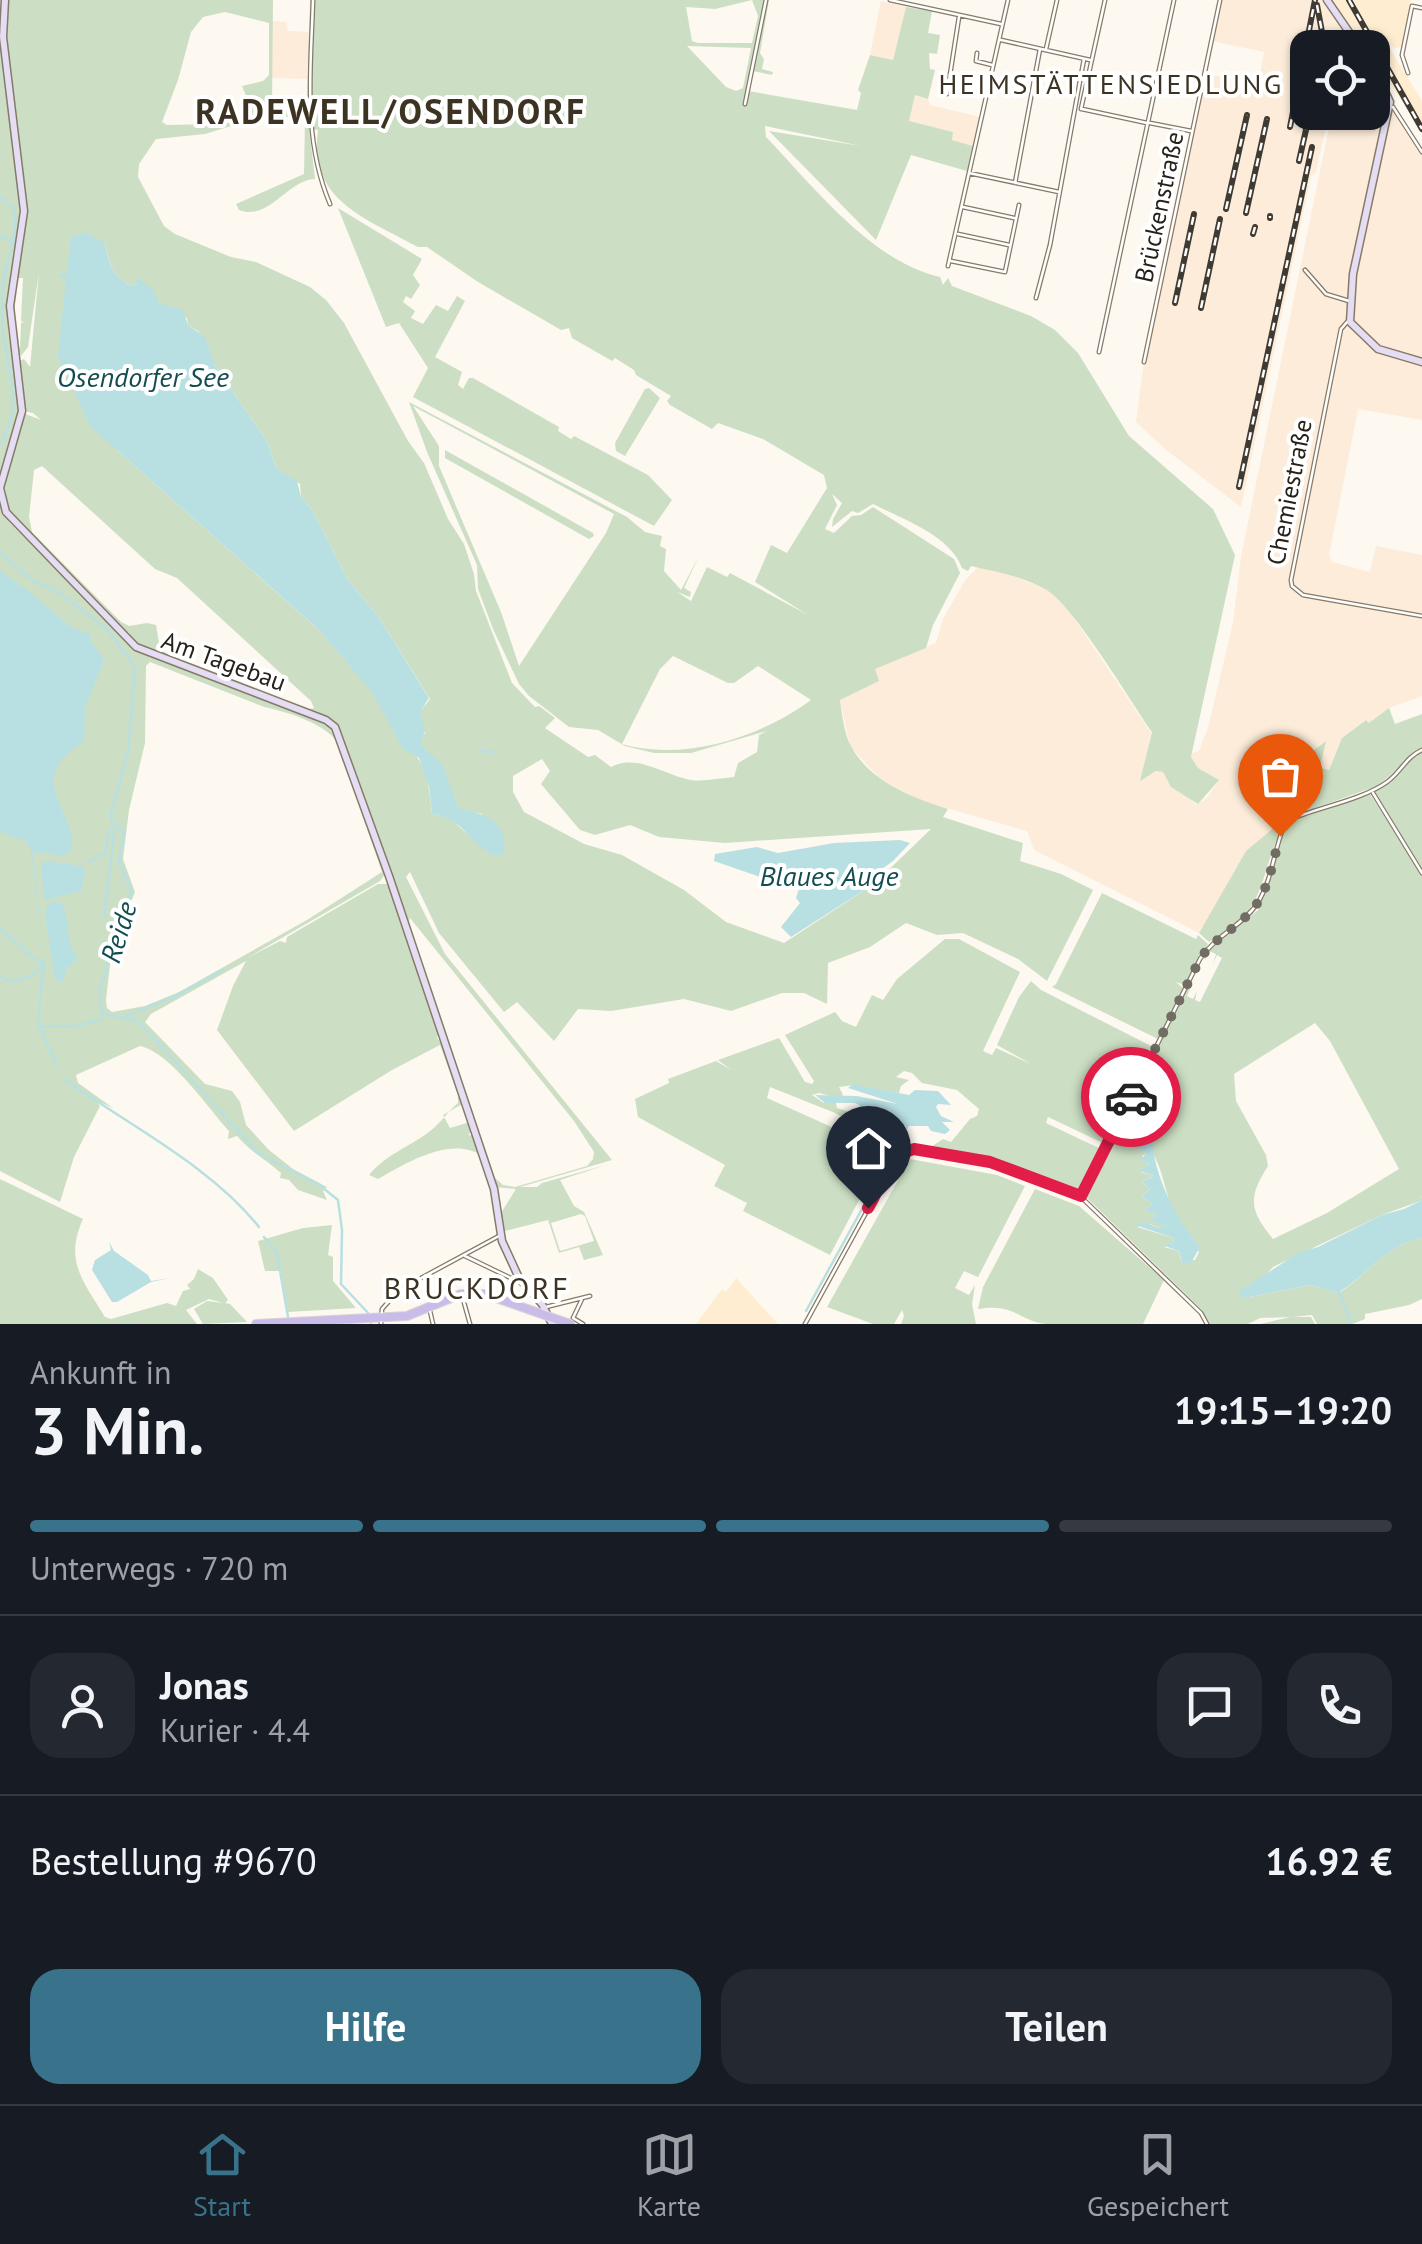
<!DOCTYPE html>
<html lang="de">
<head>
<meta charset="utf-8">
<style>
  :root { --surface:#171b24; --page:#242831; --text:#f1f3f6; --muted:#9ea1a6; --line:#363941; --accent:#38728b }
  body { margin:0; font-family:"PT Sans",sans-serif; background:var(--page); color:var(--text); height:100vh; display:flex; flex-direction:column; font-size:38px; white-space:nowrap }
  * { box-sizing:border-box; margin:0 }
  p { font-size:32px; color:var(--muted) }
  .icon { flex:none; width:55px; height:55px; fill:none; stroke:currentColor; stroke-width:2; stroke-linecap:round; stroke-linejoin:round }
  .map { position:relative; height:1324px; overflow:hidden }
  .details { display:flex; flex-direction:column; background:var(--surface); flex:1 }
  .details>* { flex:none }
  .tools { position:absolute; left:1290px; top:30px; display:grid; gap:20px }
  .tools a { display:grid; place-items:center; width:100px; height:100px; border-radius:20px; background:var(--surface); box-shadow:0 2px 8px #0004; font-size:50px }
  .pin { position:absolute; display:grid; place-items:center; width:85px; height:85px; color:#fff; margin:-102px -42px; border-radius:50% 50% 50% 0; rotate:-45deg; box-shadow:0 0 10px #0007 }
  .pin .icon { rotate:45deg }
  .courier { position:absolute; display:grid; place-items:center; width:100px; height:100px; margin:-50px; border:8px solid #e11d48; border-radius:50%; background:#fff; color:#222; box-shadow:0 2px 12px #0007 }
  .headline em { font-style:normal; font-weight:700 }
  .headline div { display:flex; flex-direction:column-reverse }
  .headline { display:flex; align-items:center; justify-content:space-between; height:170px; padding:0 30px }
  h1 { font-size:65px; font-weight:700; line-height:75px }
  .bar { display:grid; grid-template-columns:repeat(4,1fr); gap:15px 10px; align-content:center; height:120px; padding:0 30px }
  .bar i { height:12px; border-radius:8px; background:var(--line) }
  .bar .selected { background:var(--accent) }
  .bar p { grid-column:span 4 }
  .line { display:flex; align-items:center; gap:25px; padding:0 30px; border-top:2px solid var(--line) }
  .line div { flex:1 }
  .round { display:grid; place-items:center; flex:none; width:105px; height:105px; border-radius:30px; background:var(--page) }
  .action { display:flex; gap:20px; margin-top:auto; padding:20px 30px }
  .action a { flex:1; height:115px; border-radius:30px; background:var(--accent); color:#fff; font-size:40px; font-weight:700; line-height:115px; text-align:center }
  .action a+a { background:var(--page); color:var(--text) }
  .tabs { display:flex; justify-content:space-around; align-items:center; height:140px; border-top:2px solid var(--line); background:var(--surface); font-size:28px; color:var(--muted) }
  .tabs a { display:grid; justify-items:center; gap:5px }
  .tabs .selected { color:var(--accent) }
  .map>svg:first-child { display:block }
  .built { fill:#feedd1 }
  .industrial { fill:#fcecd9 }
  .green { fill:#ccdfc4; fill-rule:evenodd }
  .water { fill:#b8e0e3 }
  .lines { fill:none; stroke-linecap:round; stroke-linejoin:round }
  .stream { stroke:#b8e0e3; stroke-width:2.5 }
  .street-casing { stroke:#867b68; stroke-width:5 }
  .secondary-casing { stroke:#867b68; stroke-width:9 }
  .primary-casing { stroke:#d8d7d6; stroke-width:10 }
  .street { stroke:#fff; stroke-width:2.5 }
  .secondary { stroke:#e4ddf3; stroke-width:6 }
  .primary { stroke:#cabce8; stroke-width:8 }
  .rail-casing { stroke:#3f3b33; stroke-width:6 }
  .rail { stroke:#fff; stroke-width:2.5; stroke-dasharray:8; stroke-linecap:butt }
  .done { stroke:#716d65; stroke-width:10; stroke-dasharray:0 18 }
  .route { stroke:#e11d48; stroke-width:12 }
  .labels { text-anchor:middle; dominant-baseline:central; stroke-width:8; stroke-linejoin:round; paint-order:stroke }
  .street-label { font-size:25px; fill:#26221a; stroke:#fff }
  .neighbourhood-label { font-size:28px; letter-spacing:2.5px; fill:#3d3323; stroke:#fff }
  .water-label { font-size:28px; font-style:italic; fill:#134d51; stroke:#fff }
  .quarter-label { font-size:30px; letter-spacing:2.5px; fill:#3d3323; stroke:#fff }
  .district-label { font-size:35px; font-weight:bold; letter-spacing:2.5px; fill:#3d3323; stroke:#fff }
</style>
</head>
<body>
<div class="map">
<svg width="1422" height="1324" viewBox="0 0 1422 1324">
  <rect width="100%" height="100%" fill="#fdf8f0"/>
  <path class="built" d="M1332,0H1411L1401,47L1395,48L1385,41L1422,101V132L1373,57L1372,48L1365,47Z
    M736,1278L778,1324H696L722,1289L726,1292Z"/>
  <path class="industrial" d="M1220,0H1327L1356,47L1308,48V112L1329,113L1316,172L1311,176L1241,507L1165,449L1136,422L1144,362L1205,74L1254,83L1256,75H1260L1264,52L1212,41Z
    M881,1L906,7L893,60L870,55Z
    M272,21L286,22L288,31L310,32L308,79L271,78Z
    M1373,68L1383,94L1422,152V420L1358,409L1329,555L1332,562L1370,572L1376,546L1422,555V696L1389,708L1369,724L1365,720L1342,738L1329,770L1320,769L1325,743L1309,809L1278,821L1276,828L1246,851L1199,933L1034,850L1027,831L922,801L880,779L850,746L840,700L878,681L875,669L936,643L944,617L964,582L977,568L990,567L1048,590L1068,609L1151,733L1141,779L1157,771L1163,772L1171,787H1176L1197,805L1207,798L1219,780L1198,768L1191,757L1192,753L1199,751L1208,728L1233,623L1241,557L1332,113L1372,112Z
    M915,95L928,99L930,105L980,117L973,146L952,140L953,132L908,121Z"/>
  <path class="green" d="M0,0H3L1,41L23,208L8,331L21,411L0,481Z
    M8,0H273L272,109L307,108L310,0H769L760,53L764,59L762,69L773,72L772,75L753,71L748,91L857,110L861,93L858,90L870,55L893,60L906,7L932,11L928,33L940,35L937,54L929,53L930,69L935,70L928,99L915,95L909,121L953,132L952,140L973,146L967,171L911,155L876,240L769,131L861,146L765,126L766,137C813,186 872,262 940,277L943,285L948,278L952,286L1031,316L1055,330L1078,353L1129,436L1213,509L1235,555L1191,757L1198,768L1219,780L1198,804L1171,787L1163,772L1156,771L1140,781L1152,732C1130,701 1073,604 1045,589C1022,576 996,572 971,566L968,571L962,568C950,535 902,519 873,504L858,513L852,511L832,527L833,519L842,503L832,494L837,505L825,529L834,533L852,516L861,515L873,507L954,559L960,573L933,625L926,648L875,669L879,681L840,700C842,714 844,734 851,746C869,781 913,798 948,809L943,817L1023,843L1020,861L1061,874L1093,890L1047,981L1018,959L963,933L937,935L906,923L870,947L828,963L827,1004L804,993H782L731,1011L684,999L611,1011L578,1009L554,1041L517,1002L504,1012L439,933L410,872L406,877L445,954L612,1160L520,1187H537L542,1183L606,1165L560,1180L574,1206L584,1212L603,1255L584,1260L579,1247L559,1253L548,1220L501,1232V1213L516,1189L495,1187L332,722L139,647L128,637L129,632L126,634L8,512L2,491L23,413L41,420L33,413L24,411L19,361L24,359L30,367L39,272L28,347L21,356L17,347L20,348L21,323L24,322L21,321L23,278H17L14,320L12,298L26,208L5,23ZM752,0L758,16L752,43H698L692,41L686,7L715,9ZM225,12L269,23V75L263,81L242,86L249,103L243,114L212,124L167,125L162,122L178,80L191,32L203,17ZM687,46L751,48L743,88L736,91L726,87ZM300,115L305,120L304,174L236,204L239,210C268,222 289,179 315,179L309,128L318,130C308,201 366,218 418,247H427L478,282L561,330L569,328L572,338L612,361L615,358L634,370L636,375L671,396L667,401L670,405L712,429L718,423L763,439L824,475L827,488L787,553L771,545L755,582L808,615L730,573L727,577L707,567L691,601L677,592L690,597L691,592L684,588L699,556L681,590L664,571L666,549L660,546L662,536L645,532L627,517L409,402L427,452L477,565L478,589L493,629L519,684L529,696L569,727L598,730L625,746L654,753H691L767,731L759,735L757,752L738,763L734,777C720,778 704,782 691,780C666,776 637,753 611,767L595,755L588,757L545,728L555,718L539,706L535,707L512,683L476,591L474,574L464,544L448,519L424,463L408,441L344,323L326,300L310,287L256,262L231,257L175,234L164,226L138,177L139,164L156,139L205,134L231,126ZM105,242C108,262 115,283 136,286L137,281L159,303L187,318L188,325L199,332L216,367L268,443L276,468L300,484L301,497L311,508L348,580L378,616L430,699L418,714L425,733L418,742L444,771L454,808L482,814L466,833L449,817L432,814C429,792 429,766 411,751L369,687L320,631L117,450ZM413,406L614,514L606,533L519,666L501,612L439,466V446ZM42,466L155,569L177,578L311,701L314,708L309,709L175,659L160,649L156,625L147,623L129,626L121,622L32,532L29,517L34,470ZM673,656L728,683H734L758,666L811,700C761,737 684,762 622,744L660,669ZM542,759L550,771L541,784L580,830L595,835L630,825L659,837L725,843L931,829L874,884L784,943L726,922L684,890L622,855L584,844L524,812L513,792V776ZM410,918L574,1121L594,1152L593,1159L587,1166L515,1187L503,1185L495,1178L408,923ZM581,1214L585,1216L594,1241L560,1251L551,1223Z
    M338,208L422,259L413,275L420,285L411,299L406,296L403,302L415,311L411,318L423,324L436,305L448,311L457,296L465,301L435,357L462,372L458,385L463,389L469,378H473L559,427L558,431L571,439L574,436L648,475L672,500L654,526L413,397L428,368L399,323L386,327Z
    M649,388L660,398L625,456L616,451L615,443L645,389Z
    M445,450L593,533L594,536L589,539L445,458Z
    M0,499L9,522L140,651L248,695L323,721L335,732L385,874L380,881L249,957L280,941L286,943L287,937L378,884H389L439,1029L437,1038L445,1047L464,1103L443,1115L450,1128L470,1122L473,1130L468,1135L475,1136L482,1156C452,1135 406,1163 378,1179L369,1175C385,1155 409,1147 429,1132C440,1124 447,1112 458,1103V1095L440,1045L392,1070L294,1131L217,1030L233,986L246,961L151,1014L145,1022L205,1084L232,1091L240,1102L246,1125L269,1150L293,1169L327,1187L323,1191L327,1200L298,1190L289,1180L280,1178L281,1173C265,1159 252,1153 237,1136L228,1139L229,1131C208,1108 170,1052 140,1046L76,1075L78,1083L113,1108L95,1100L100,1106L74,1157L60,1202L0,1171ZM150,662L264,707C285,711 326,724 337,742L382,872L307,920L179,992L145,1006L112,1012L107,1008L106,1000L112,947L135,892L123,859L129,810L145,743L146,666Z
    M1389,708L1395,724L1422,714V749C1403,758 1393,777 1374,787L1277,822L1309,809L1313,751L1326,741L1320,768L1329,770L1342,738L1366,720L1369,723Z
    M1422,752V869L1375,792L1411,757Z
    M1370,794L1422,875V1196L1420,1201L1382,1215L1273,1267L1244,1298L1311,1285L1339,1293C1368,1274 1385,1245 1422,1238V1299L1409,1305L1365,1314V1319L1352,1324H1317L1312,1315L1293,1317H1311L1315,1324H1261L1290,1317L1260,1318L1248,1324H1210L1201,1309L1087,1198L1085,1193L1187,987H1191L1187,996L1193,999L1197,991L1195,1000L1200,1002L1222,958L1217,955L1213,964L1216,954L1209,951L1205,960L1204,954L1258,910L1283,830L1290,821ZM1315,1023L1330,1041L1399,1169L1327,1213L1273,1239C1249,1210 1248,1197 1268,1166L1266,1155L1236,1101L1234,1074ZM1152,1141C1151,1153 1154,1154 1158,1164C1164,1179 1166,1194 1173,1210C1179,1225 1190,1238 1199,1252L1195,1260L1181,1261L1179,1251L1164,1247L1173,1243L1174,1238L1137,1227L1150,1224L1162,1229L1166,1226L1152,1220L1156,1214L1147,1210L1152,1203L1142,1197L1150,1189L1142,1182L1154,1176L1141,1172L1149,1162L1142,1156L1147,1153L1138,1148Z
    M1276,826L1281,830C1257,882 1268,910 1209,942L1199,933L1246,851Z
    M1102,893L1196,939L1198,935L1208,944L1185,985L1176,982L1184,989L1158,1039L1052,987L1056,984Z
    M945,939H959L1020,972L983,1051L992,1055L996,1048L1031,1064L997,1045L1019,997L1031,981L1041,990L1151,1046L1103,1143L1048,1117L1046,1123L1103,1150L1081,1193L985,1159L911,1148L914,1144L931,1147L943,1139L951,1142L970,1119L977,1116L979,1109L957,1090L922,1083L912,1073L904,1071L896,1077L909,1080L901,1086L899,1093L854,1085L839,1087L843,1095L839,1098L819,1093L812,1095L824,1103H836L837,1108L905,1129L901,1137L887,1140L835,1113L770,1087L767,1098L885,1151L830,1255L743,1211L747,1203L714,1186L725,1165L638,1117L635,1099L669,1083L668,1079L716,1061L731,1070L718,1060L779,1038L805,1082L812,1084L814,1081L785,1035L835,1012L842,1021L856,1027L872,995L883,1000L897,979Z
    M910,1159L997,1175L1025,1186L978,1277L964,1271L955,1288L969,1295L975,1285L972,1304L976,1324H901L904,1316L902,1310L894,1324H873L827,1307Z
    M0,1179L83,1219C64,1261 83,1281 105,1317L111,1319L167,1303L176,1306L183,1291L190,1289L187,1285L194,1279L198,1269L213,1278L228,1300L225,1303L230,1304L247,1322L203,1324L194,1309L207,1301L224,1303L209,1299L186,1310L197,1324H0Z
    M1035,1189L1079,1206L1164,1280L1143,1324C1112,1324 1078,1324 1046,1324C1018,1321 1016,1303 978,1309L983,1287Z
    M332,1225L328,1255L333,1257V1281L356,1308L288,1312L281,1271H265L258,1241L303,1228Z"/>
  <path class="water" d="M82,231L105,243C108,262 115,283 136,286L137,277L152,289L159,303L183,310L188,325L205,337L216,367L268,443L276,468L297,481L301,497L311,508L348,580L378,616L429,698L420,712L425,731L420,744L443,765L458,808C481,813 511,821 503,854L494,856C467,841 463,818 432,814L429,787L419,758L403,749L372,692L319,630L90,426L58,356L66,279L60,277V274H67L71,235L81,236Z
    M0,571L26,589L72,628L90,634L91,641L104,660L85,707L84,740C79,745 72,749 66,755C33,789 77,814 72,850L64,856L33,852L44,960L31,851L26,841L0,832Z
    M900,840L910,843L893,861L868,879L874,884L791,937L781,927L800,903L796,898L800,886L793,876L772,870L775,875L769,880L714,861L715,854L757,847L778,853L834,843Z
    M46,861L82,866L85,874L81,891L44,900L41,864Z
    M54,901L62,903C71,918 63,936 76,955L77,960L67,968L63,983L57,981L54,973L45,915L47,906Z
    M853,1084L909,1095L915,1090L938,1091L951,1105L938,1104L936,1107L941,1116L954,1122H942L950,1130L945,1134L931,1131L928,1126H897L855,1103H825L815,1095L857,1096L898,1104L848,1088Z
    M1145,1131L1151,1135C1155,1177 1173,1214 1200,1247L1191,1263H1182L1179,1251L1162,1245L1173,1243L1174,1238L1135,1225L1144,1222L1159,1228L1166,1226L1151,1221L1156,1214L1146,1211L1152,1203L1142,1197L1150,1189L1142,1182L1154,1176L1140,1171L1149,1163L1141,1161L1146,1153L1138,1148L1135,1139Z
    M1422,1196V1238C1386,1245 1368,1274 1338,1293L1311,1285L1244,1298L1238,1292L1300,1252L1318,1247L1382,1215L1404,1209L1420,1201Z
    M109,1242L114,1251L148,1275L151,1281L170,1278L151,1282L117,1302H112L92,1270L95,1260L111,1250Z"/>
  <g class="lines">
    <path class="stream" d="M0,197L14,209C20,235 6,260 3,285C2,300 1,317 3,332C8,371 24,409 0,445
      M0,236L12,241
      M0,552L33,581L57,591L108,630L135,667L128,752L111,814L112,824L124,832L119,861L132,893L107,947V970L100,989L101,1010L105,1014L138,1021L259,1154L318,1184L338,1200L342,1230L341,1284L370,1315
      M479,751L495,752
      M87,863L105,853L110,829
      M104,919L115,826
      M0,928L43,966
      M44,959L38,1024L58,1067
      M0,975L7,981C19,980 35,977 42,966
      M126,1016L176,996L224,969
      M41,1027L75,1026L103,1019
      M63,1078C126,1124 210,1165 259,1227
      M264,1237L277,1253L288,1317
      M1339,1292L1351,1324
      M806,1311L908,1125
      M370,1322L371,1324"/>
    <defs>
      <path id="street" d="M313,0C311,69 302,138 330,204
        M890,0L1001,24
        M1001,40L1090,60
        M1046,49L1057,0
        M977,53L976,61L992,65
        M1408,73L1402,55L1412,6L1422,8
        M947,94L959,17
        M745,104L766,0
        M1393,107L1422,152
        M1081,109L1105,0
        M1082,109L1147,123
        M1150,123L1191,131
        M969,173L1059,192
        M1015,183L1040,49
        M963,207L1014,218
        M958,234L1009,245
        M951,261L1005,272L1019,205
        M948,266L1008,0
        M1305,270L1326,294L1349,301
        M1036,298L1050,245L1084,59
        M1348,321L1341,329L1291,580L1292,586L1303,595L1422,616
        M1099,352L1174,0
        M1144,362L1220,0
        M1373,793L1422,873
        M1081,1197L1200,959C1215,936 1242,926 1257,904C1273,879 1274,847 1286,821C1318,807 1360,801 1387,782C1401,772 1406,757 1422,750
        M465,1256L521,1283
        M463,1299L470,1324
        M582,1299L573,1318L583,1324
        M546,1307L590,1296
        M430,1311L433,1324
        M381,1324L382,1309L399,1290L499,1236
        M805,1324L895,1160L905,1151L914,1149L990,1162L1081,1197L1201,1313L1207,1324"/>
      <path id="secondary" d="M5,0L3,37L24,211L10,306L22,411L0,488L6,512L136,647L326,720L335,727L389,876L494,1189L502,1241L519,1278L542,1304L552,1324
        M1327,0L1360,48
        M1372,64L1390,102L1353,274L1350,322L1378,349L1422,362"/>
      <path id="primary" d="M256,1324L407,1316L461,1294H485L570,1324"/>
    </defs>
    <use href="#street" class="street-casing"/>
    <use href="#secondary" class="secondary-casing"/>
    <use href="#primary" class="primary-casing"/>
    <use href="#street" class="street"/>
    <use href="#secondary" class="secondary"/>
    <use href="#primary" class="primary"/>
    <defs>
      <path id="rail" d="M1349,0L1422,129
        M1317,5L1325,48
        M1290,127L1315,0
        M1299,161L1310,112
        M1226,209L1247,115
        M1246,213L1267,119
        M1270,218V216
        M1253,234L1255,227
        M1175,303L1194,214
        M1201,308L1220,219
        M1239,487L1312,147"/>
    </defs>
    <use href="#rail" class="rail-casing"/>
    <use href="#rail" class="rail"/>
  </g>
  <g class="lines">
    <path class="done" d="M1131,1097L1200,959C1214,938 1236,929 1252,910C1269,891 1273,860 1280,836"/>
    <path class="route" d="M868,1208C880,1188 890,1154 914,1149L990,1162L1081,1196L1131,1097"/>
  </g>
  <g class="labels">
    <g class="street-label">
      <text transform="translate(1159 207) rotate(-78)">Brückenstraße</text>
      <text transform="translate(1289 492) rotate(-79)">Chemiestraße</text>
      <text transform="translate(224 661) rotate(20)">Am Tagebau</text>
    </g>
    <g class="neighbourhood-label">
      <text x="1111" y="83">HEIMSTÄTTENSIEDLUNG</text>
    </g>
    <g class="water-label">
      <text x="143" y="376">Osendorfer See</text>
      <text x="829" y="875">Blaues Auge</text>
      <text transform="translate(118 932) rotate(-73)">Reide</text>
    </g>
    <g class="quarter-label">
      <text x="477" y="1287">BRUCKDORF</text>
    </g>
    <g class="district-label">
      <text x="391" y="111">RADEWELL/OSENDORF</text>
    </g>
  </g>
</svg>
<div class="tools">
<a><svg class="icon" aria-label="locate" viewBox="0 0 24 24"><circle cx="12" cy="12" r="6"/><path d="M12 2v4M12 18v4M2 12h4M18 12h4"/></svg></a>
</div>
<div class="pin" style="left:1280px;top:836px;background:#ea580c"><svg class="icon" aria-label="bag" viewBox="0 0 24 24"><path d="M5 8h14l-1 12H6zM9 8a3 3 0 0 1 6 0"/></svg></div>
<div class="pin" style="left:868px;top:1208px;background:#1f2937"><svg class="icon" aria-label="home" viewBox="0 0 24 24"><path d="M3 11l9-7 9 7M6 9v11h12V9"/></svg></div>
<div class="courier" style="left:1131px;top:1097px"><svg class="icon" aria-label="car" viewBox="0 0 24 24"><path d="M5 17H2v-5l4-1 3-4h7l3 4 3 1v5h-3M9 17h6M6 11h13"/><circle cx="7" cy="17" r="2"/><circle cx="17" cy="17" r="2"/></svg></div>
</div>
<section class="details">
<div class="headline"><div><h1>3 Min.</h1><p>Ankunft in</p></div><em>19:15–19:20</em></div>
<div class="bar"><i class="selected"></i><i class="selected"></i><i class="selected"></i><i></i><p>Unterwegs · 720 m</p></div>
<div class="line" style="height:180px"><a class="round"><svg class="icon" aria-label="person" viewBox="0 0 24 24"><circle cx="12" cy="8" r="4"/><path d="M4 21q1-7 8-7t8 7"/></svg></a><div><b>Jonas</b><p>Kurier · 4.4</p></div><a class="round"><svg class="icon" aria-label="chat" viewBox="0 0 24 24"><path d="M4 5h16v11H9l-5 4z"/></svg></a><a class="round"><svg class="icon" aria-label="phone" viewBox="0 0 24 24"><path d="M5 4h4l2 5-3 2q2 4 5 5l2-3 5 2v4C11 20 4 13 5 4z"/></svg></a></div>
<div class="line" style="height:130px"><div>Bestellung #9670</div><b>16.92 €</b></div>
<div class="action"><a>Hilfe</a><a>Teilen</a></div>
</section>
<nav class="tabs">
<a class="selected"><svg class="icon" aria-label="home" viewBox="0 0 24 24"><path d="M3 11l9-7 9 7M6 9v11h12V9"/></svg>Start</a>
<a><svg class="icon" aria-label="map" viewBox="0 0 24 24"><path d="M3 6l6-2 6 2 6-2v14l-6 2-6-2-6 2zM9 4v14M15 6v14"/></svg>Karte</a>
<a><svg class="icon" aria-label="saved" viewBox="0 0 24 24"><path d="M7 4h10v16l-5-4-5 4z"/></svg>Gespeichert</a>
</nav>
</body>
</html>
